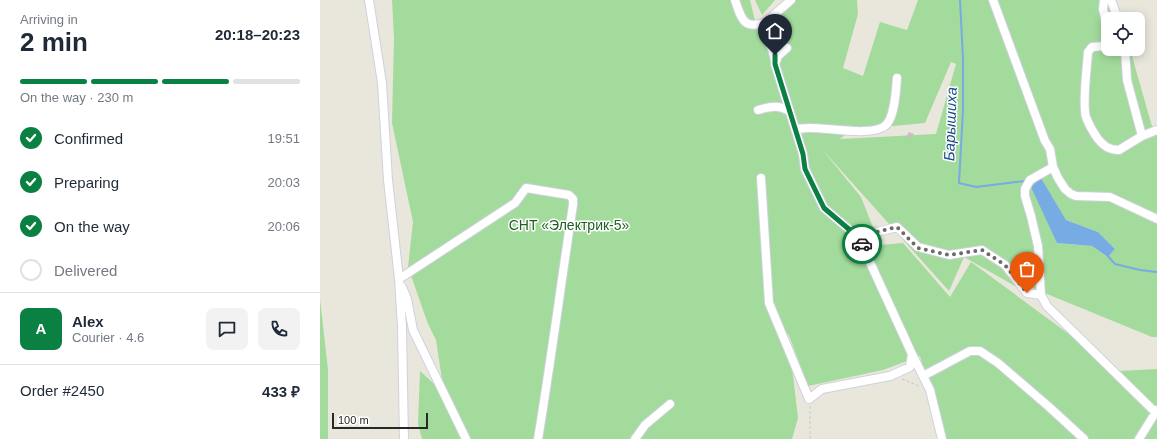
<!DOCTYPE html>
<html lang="en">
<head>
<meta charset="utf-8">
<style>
  :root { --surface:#fff; --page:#f2f2f3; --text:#1f2937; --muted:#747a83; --line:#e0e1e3; --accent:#0b8043 }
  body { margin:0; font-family:Arial,sans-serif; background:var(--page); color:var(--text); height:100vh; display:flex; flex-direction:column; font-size:15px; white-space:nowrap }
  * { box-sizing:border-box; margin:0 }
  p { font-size:13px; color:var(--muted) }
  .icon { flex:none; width:22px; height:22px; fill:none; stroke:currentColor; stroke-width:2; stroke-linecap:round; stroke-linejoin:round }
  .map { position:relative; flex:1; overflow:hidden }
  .side { display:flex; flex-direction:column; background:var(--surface); width:320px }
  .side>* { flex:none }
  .tools { position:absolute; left:781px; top:12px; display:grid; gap:8px }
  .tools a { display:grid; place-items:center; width:44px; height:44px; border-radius:8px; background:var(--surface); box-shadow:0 2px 10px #0003; font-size:20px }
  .scale { position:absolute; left:12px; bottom:10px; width:96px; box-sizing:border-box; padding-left:4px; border:2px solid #282828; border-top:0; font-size:11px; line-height:14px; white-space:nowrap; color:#282828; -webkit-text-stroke:3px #fff; paint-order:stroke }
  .pin { position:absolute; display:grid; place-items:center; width:34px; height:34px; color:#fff; margin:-41px -17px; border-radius:50% 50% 50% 0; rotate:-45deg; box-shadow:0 0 4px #0007 }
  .pin .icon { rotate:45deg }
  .courier { position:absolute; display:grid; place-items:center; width:40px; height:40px; margin:-20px; border:3px solid #0b8043; border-radius:50%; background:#fff; color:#222; box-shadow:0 1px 5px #0007 }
  .overview em { font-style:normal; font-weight:700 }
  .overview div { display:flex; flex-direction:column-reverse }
  .overview { display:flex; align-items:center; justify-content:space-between; height:68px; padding:0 20px }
  h1 { font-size:26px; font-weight:700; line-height:30px }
  .bar { display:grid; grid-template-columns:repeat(4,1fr); gap:6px 4px; align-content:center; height:48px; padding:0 20px }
  .bar i { height:5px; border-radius:3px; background:var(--line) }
  .bar .selected { background:var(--accent) }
  .bar p { grid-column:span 4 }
  .line { display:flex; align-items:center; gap:10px; padding:0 20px; border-top:1px solid var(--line) }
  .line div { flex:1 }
  .round { display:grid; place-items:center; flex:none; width:42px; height:42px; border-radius:8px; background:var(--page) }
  ol { padding:0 20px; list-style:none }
  li { display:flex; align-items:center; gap:12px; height:44px }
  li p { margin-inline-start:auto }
  li .icon { padding:4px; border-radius:50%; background:var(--accent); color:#fff; stroke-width:4 }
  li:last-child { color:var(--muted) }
  li i { width:22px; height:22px; border:2px solid var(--line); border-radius:50% }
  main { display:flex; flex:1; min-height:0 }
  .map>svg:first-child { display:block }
  .green { fill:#a2db9c; fill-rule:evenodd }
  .water { fill:#77abe3 }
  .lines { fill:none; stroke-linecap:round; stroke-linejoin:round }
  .stream { stroke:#77abe3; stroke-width:2 }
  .building { fill:#c5c3bb }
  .minor-casing { stroke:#d1d0e0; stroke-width:10 }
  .path { stroke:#c7c7c7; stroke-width:1; stroke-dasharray:3 2; stroke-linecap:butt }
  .minor { stroke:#fff; stroke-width:8 }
  .done { stroke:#6c6b67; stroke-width:4; stroke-dasharray:0 7.2 }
  .route { stroke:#0b8043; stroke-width:5 }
  .labels { text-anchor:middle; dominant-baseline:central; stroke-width:3; stroke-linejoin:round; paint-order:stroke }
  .park-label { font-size:14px; fill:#205e22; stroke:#fff }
  .water-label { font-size:15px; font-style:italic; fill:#19488b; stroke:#fff }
</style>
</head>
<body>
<main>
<section class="side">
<div class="overview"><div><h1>2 min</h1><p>Arriving in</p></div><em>20:18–20:23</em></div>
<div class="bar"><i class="selected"></i><i class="selected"></i><i class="selected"></i><i></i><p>On the way · 230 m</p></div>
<ol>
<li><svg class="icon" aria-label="check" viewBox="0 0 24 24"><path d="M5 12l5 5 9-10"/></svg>Confirmed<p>19:51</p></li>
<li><svg class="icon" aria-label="check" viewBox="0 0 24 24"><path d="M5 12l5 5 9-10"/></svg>Preparing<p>20:03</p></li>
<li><svg class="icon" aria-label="check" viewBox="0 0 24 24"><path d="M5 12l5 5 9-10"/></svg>On the way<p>20:06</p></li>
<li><i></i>Delivered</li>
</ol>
<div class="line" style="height:72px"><b class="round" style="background:var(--accent);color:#fff">A</b><div><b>Alex</b><p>Courier · 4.6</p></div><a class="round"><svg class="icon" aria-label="chat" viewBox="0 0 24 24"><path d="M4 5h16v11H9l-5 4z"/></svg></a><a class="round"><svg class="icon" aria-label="phone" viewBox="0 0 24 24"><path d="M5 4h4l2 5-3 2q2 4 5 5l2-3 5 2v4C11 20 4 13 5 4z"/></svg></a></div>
<div class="line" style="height:52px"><div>Order #2450</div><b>433 ₽</b></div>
</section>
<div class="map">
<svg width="837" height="439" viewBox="0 0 837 439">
  <rect width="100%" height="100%" fill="#e9e7db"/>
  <path class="green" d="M72,0H430L439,37L469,0H537L538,14L523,68L543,76L560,22L587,30L598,0H796L801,19H788V49H810L833,130H837V337H832L710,287L702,290L644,257L629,291L501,148L541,197L560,245L583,243L630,297L651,262L799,371L837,369V439H621L600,356L563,370L488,386L468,333L478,418L472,439H102L98,424L100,371L124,393L116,340L108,324L88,267L93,222L72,123L74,38ZM631,62L636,64L616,134L520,139L531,130L605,123ZM721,179L746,220L778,232L795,249L788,257L772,246L737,243Z
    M435,0H455L442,15Z
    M0,299L8,370V439H0Z"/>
  <path class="water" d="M721,178L746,220L778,232L795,249L788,257L772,246L737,243L711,187Z"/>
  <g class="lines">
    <path class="stream" d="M640,0L643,59V110L639,183L656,187L705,181
      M787,255L795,264L820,270L837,272"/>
  </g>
  <path class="building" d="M589,132L594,134L591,139L586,137Z"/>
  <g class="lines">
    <defs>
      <path id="minor" d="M49,0L62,83L68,180L79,279L82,327L84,439
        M415,0C422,21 424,30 448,22
        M673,0L725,141L730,149L733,167L738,178L745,189L751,194L756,196L790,197L837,219
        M784,0L783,9L788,32
        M791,0L798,19
        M788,43L785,46L772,47L768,52C767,68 762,104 766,117C769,125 773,132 778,139C784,146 789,150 799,150L822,136L837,130
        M805,49L807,80L822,136
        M455,63C455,52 449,45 447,35C444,18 461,10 471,0
        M438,110C449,107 458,104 469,111
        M476,129C480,129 484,128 488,128C506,127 555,138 567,124C575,114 576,90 577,78
        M733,167L710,180L705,189V196L711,216L718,246L721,295L727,306L835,412
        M441,178L449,303L489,399L502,389L570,376L590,367L592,354L548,258L531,231L504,208L485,169L483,154L455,64L458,56L467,48
        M540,246L549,234L577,227L598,247L629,255L662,250L685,265L707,293L721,295
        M79,279L195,203L206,188L249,195L253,199V205C241,283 231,361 218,439
        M82,287L87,299L93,330L146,439
        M592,354L610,390L622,439
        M603,376L650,351H660L678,363L728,406L764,439
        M315,439L325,425L350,404
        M819,439L837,410"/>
    </defs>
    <use href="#minor" class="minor-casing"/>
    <path class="path" d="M721,0L725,9L733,8
      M736,148L746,146L768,139
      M582,379L599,386
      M490,406V439"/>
    <use href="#minor" class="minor"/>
  </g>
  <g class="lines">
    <path class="done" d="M542,244L548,234L577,227L598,248L629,255L662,250L685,265L707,293"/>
    <path class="route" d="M455,55V64L483,154L485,169L504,208L531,231L540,246L542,244"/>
  </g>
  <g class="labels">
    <g class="park-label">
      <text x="249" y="225">СНТ «Электрик-5»</text>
    </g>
    <g class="water-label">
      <text transform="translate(630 124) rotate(-88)">Барышиха</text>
    </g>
  </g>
</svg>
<div class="tools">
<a><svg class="icon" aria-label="locate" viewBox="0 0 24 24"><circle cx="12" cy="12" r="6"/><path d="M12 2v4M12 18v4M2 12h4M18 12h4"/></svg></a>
</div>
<div class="scale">100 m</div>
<div class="pin" style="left:707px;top:293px;background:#ea580c"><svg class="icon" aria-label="bag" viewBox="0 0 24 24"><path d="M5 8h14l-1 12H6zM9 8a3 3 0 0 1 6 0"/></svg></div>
<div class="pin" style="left:455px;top:55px;background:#1f2937"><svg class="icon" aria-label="home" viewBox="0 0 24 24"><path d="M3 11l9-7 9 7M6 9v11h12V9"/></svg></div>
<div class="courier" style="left:542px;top:244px"><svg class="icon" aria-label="car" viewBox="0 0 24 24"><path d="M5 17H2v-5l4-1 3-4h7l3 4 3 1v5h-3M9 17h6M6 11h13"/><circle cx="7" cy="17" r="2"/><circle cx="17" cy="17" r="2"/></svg></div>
</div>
</main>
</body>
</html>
